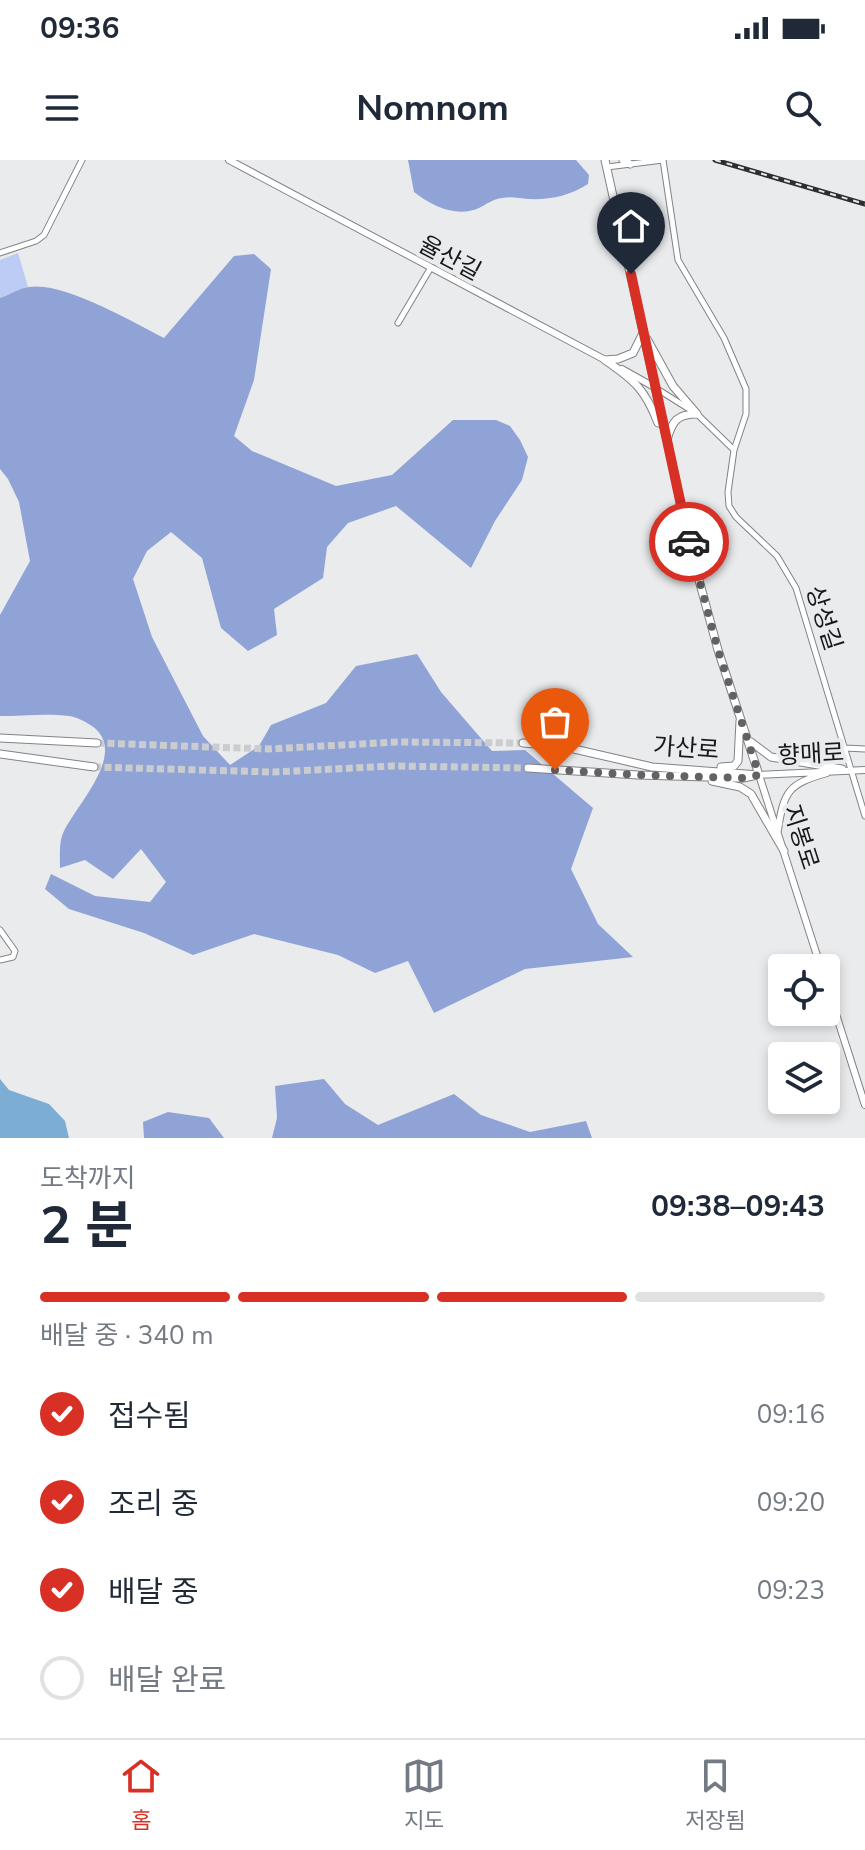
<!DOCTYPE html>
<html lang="ko">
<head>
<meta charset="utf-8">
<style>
  :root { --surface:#fff; --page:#f6f6f7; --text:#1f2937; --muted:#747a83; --line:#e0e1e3; --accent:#d93025 }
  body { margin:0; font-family:"Nunito Sans","Noto Sans KR",sans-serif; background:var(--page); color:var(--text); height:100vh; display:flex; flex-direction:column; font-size:30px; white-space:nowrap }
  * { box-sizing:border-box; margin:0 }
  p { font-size:26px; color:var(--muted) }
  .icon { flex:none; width:44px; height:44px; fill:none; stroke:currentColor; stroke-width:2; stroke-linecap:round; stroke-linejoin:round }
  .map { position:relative; height:978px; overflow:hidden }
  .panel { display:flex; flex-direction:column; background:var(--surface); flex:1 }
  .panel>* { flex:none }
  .controls { position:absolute; left:768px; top:794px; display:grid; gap:16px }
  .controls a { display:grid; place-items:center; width:72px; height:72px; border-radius:8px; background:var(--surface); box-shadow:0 4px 12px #0003; font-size:40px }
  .pin { position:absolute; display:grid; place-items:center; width:68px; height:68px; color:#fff; margin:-82px -34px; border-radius:50% 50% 50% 0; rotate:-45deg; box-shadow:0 0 8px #0007 }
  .pin .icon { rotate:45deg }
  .courier { position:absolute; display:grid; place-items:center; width:80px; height:80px; margin:-40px; border:6px solid #d93025; border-radius:50%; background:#fff; color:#222; box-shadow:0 2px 10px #0007 }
  .headline em { font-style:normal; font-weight:700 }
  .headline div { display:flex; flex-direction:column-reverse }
  .headline { display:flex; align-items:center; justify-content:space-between; height:136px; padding:0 40px }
  h1 { font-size:52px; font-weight:700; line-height:60px }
  .bar { display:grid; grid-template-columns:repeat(4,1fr); gap:12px 8px; align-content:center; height:96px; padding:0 40px }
  .bar i { height:10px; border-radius:6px; background:var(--line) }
  .bar .active { background:var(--accent) }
  .bar p { grid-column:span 4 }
  ol { padding:0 40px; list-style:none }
  li { display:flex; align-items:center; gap:24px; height:88px }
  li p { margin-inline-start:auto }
  li .icon { padding:8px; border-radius:50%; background:var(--accent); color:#fff; stroke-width:4 }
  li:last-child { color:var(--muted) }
  li i { width:44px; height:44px; border:4px solid var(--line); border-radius:50% }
  .status { display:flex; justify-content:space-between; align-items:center; height:56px; padding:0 40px; background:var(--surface); direction:ltr }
  .status svg { height:22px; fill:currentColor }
  header { display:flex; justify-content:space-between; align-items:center; height:104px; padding:0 40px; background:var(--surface); font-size:36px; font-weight:700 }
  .dock { display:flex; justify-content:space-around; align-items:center; height:112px; border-top:2px solid var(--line); background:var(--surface); font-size:22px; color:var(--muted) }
  .dock a { display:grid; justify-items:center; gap:4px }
  .dock .active { color:var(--accent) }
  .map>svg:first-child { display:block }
  .green { fill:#bcccf4 }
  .forest { fill:#90a3d7 }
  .water { fill:#7badd5 }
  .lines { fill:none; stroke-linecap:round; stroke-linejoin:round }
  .secondary-tunnel { stroke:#cacccd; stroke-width:7; stroke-dasharray:7 3.5; stroke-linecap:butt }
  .minor-casing { stroke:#828385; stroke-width:7 }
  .tertiary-casing { stroke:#828385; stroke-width:8 }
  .secondary-casing { stroke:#828385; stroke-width:9 }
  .minor { stroke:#fff; stroke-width:5 }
  .tertiary { stroke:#fff; stroke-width:6 }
  .secondary { stroke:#fff; stroke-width:7 }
  .rail-casing { stroke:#2d2e2f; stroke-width:5 }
  .rail { stroke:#eaebed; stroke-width:2; stroke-dasharray:6; stroke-linecap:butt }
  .done { stroke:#626264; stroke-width:8; stroke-dasharray:0 14.4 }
  .route { stroke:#d93025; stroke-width:10 }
  .labels { text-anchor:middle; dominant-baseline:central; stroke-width:8; stroke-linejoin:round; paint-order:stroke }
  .street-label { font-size:24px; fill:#18191a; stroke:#eaebed }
</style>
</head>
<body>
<div class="status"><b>09:36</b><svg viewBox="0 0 49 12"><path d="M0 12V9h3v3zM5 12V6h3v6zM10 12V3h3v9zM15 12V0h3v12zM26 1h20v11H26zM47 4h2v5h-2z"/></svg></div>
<header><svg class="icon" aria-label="menu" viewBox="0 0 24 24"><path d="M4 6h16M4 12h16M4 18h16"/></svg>Nomnom<svg class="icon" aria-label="search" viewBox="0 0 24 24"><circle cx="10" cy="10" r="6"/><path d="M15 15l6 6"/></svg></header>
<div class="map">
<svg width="865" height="978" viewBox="0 0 865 978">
  <rect width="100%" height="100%" fill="#eaebed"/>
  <path class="green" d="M18,93L28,127L0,138V100Z"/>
  <path class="forest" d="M408,0H576L589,15L588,24C569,36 550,40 528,39C520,38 510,36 502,38C493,39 487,44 479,48C456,58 432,46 414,32Z
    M254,94L271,109L254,220L234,276L252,291L336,326L392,315L453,260H496L510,266L520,280L528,297L522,320L495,361L471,408L396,346L348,363L327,387L323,418L274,449L277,475L248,491L221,468L202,398L171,372L147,391L133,419L152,477L203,576L230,605L259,586L271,565L326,543L356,506L417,494L441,532L492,591L525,590L593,648L571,709L598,764L633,797L525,809L434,853L408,801L375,813L338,795L254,774L193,795L144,773L69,749L45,729L51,714L95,736L150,742L166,722L141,689L113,719L85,700L60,708C60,698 59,685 62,676C71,649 131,594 92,566C86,562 77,557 69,556C47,553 22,556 0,556V455L30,401L19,342L8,319L0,309V138C9,135 20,128 29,127C63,121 133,162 164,178L234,96Z
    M324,919L345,944L378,965L454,934L481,955L530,972L586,961L592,978H272L277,958L275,926Z
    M168,952L209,958L224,978H144L143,962Z"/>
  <path class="water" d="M0,919L9,930L49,944L65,961L69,978H0Z"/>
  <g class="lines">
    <path class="secondary-tunnel" d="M97,583L269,589L397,582L523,583
      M94,607L273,612L394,606L528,608"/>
    <defs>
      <path id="minor" d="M607,7L663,0L678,100L724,178L746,229V254L734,290L728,332L729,346L736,357L777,396L796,428L865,656
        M0,93L36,81L44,75L82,0
        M398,163L430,109
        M654,227L697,254L733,289
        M845,588L865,589
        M0,770L15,791L13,797L0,800"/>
      <path id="tertiary" d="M229,0L609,202
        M622,209L654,227
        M778,670C784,631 788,624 827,613
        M821,808L759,615L865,610
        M826,823L865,945"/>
      <path id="secondary" d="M605,0L693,398L718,490L759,615
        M623,0L630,4
        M647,179L673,226L697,254
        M605,200C634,220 645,229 658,263
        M605,200L618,199L633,193L643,173
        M667,280C672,261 677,254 697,254
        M0,578L97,583
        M751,582L771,597L842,609
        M523,583L561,586L652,607L759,615
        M0,594L94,607
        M721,607L734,606L738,601L740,561
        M528,608L638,615L743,618L753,616
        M712,621L740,627L751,634L784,691"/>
    </defs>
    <use href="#minor" class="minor-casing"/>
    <use href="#tertiary" class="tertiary-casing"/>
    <use href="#secondary" class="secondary-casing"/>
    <use href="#minor" class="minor"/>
    <use href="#tertiary" class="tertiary"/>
    <use href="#secondary" class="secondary"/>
    <defs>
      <path id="rail" d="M715,0L865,44"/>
    </defs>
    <use href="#rail" class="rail-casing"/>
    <use href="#rail" class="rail"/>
  </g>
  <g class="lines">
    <path class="done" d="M555,610L638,615L743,618L759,615L718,490L689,382"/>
    <path class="route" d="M631,114L689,382"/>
  </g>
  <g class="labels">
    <g class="street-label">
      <text transform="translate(450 98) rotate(28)">율산길</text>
      <text transform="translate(824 458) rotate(72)">상성길</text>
      <text transform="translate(686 588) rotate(4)">가산로</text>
      <text transform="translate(811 594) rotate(-3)">향매로</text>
      <text transform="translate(801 677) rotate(72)">지봉로</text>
    </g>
  </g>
</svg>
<div class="controls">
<a><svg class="icon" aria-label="locate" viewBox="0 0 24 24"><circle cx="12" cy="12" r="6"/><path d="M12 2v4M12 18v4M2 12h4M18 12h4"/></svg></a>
<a><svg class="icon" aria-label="layers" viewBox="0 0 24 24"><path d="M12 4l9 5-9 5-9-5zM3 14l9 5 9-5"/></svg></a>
</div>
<div class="pin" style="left:555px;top:610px;background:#ea580c"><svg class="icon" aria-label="bag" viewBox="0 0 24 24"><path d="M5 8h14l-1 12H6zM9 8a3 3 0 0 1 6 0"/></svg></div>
<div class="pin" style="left:631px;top:114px;background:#1f2937"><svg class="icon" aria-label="home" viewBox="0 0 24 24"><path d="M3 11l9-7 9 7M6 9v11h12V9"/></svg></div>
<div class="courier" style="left:689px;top:382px"><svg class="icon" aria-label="car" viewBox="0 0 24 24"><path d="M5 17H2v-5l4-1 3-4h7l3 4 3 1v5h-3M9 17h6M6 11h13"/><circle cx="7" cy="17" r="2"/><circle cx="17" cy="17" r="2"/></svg></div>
</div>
<section class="panel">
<div class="headline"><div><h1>2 분</h1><p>도착까지</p></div><em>09:38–09:43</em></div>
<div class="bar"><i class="active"></i><i class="active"></i><i class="active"></i><i></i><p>배달 중 · 340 m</p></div>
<ol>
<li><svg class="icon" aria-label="check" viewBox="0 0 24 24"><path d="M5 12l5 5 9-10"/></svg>접수됨<p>09:16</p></li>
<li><svg class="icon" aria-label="check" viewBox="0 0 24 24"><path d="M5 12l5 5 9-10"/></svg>조리 중<p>09:20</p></li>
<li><svg class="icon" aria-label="check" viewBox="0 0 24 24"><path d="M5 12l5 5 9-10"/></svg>배달 중<p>09:23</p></li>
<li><i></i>배달 완료</li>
</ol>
</section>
<nav class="dock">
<a class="active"><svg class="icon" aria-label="home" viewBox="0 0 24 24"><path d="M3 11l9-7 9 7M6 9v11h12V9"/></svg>홈</a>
<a><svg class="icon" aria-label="map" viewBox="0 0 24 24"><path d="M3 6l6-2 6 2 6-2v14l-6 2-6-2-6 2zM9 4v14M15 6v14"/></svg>지도</a>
<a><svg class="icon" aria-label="saved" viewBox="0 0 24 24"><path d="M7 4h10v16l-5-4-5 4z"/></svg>저장됨</a>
</nav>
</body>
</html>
